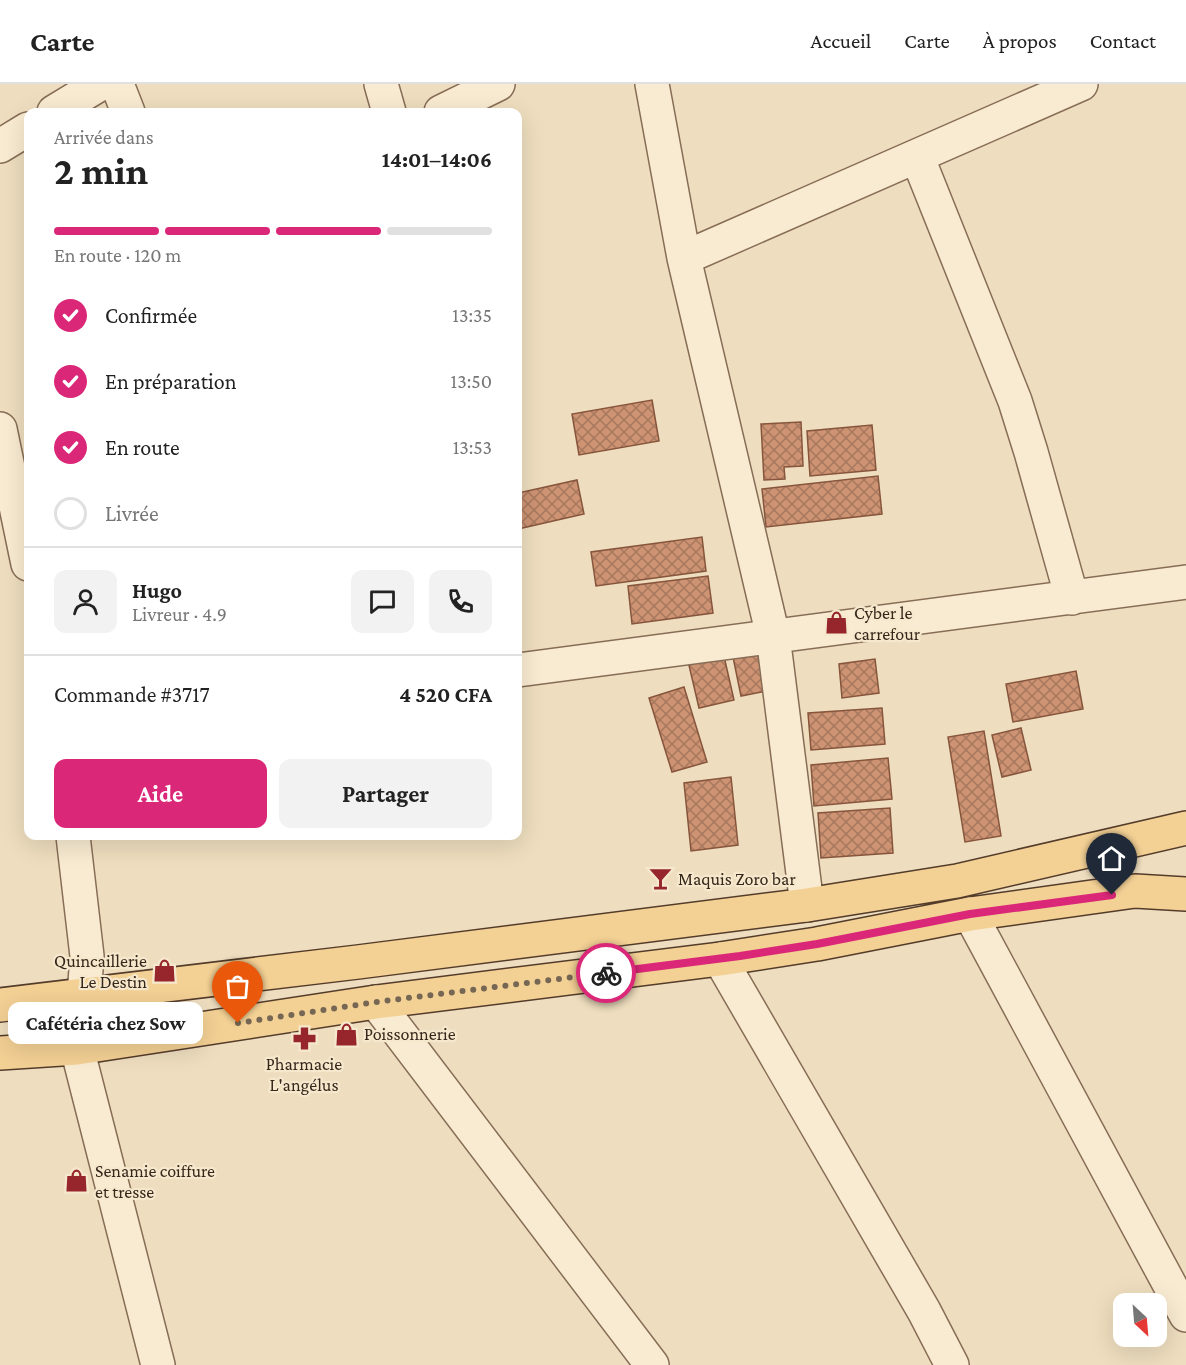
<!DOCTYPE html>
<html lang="fr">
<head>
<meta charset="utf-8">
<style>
  :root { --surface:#fff; --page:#f2f2f2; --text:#222; --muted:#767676; --line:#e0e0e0; --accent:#db2777 }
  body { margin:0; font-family:"Crimson Pro",serif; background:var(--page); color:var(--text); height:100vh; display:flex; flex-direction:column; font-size:22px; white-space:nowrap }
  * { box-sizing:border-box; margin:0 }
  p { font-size:20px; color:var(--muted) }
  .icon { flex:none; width:33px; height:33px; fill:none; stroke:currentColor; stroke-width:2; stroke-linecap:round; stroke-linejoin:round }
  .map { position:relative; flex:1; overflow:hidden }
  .sheet { position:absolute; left:24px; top:24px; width:498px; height:732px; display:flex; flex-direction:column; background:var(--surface); border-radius:12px; box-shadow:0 6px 24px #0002 }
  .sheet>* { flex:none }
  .needle { width:39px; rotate:154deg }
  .fabs { position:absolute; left:1113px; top:1209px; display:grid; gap:12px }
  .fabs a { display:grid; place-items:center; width:54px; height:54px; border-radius:12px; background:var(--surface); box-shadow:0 6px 24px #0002; font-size:30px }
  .pin { position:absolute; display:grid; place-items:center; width:51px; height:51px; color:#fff; margin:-62px -26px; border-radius:50% 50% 50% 0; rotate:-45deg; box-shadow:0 0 6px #0007 }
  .pin .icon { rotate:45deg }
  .courier { position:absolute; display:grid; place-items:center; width:60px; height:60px; margin:-30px; border:4px solid #db2777; border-radius:50%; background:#fff; color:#222; box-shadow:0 2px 8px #0007 }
  .bubble { position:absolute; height:42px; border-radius:12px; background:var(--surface); box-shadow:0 6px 24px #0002; font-size:20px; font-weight:700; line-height:42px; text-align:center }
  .head em { font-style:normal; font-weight:700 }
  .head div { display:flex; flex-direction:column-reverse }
  .head { display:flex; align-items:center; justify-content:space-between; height:102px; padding:0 30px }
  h1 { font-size:39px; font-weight:700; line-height:45px }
  .bar { display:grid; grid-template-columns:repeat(4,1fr); gap:9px 6px; align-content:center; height:72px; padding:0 30px }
  .bar i { height:8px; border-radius:4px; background:var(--line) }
  .bar .selected { background:var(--accent) }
  .bar p { grid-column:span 4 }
  .line { display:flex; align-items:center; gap:15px; padding:0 30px; border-top:2px solid var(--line) }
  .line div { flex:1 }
  .round { display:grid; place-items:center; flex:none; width:63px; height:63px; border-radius:12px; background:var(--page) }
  ol { padding:0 30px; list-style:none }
  li { display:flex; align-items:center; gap:18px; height:66px }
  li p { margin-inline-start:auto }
  li .icon { padding:6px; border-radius:50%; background:var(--accent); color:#fff; stroke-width:4 }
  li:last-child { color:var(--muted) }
  li i { width:33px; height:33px; border:3px solid var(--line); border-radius:50% }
  .button { display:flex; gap:12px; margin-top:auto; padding:12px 30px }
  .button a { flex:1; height:69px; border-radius:12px; background:var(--accent); color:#fff; font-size:24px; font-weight:700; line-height:69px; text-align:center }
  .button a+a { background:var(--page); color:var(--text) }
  header { display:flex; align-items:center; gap:36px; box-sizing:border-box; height:84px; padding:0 30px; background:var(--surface); border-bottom:2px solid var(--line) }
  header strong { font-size:28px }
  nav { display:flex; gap:33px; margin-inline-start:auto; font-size:21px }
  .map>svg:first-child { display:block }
  .building { fill:url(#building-cross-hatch); stroke:#86553c; stroke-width:1.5 }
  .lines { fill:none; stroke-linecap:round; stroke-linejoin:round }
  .minor-casing { stroke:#876d56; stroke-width:36 }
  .major-casing { stroke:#543c2b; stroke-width:36 }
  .minor { stroke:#f9ebd1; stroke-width:33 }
  .major { stroke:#f3d094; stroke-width:33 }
  .done { stroke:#766754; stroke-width:6; stroke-dasharray:0 10.8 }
  .route { stroke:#db2777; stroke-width:8 }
  .labels { text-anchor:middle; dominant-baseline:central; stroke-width:4.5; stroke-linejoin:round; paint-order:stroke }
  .poi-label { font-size:18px; fill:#36271b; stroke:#f6e8cd; text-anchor:start }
</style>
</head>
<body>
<header>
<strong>Carte</strong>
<nav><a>Accueil</a><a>Carte</a><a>À propos</a><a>Contact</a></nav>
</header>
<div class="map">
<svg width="1186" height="1281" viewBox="0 0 1186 1281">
  <defs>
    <pattern id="building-cross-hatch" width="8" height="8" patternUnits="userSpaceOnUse" patternTransform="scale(1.5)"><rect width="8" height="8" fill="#cd9373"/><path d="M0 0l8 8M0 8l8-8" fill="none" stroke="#a7785e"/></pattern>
  </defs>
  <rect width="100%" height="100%" fill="#eeddbe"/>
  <path class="building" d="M652,316L659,357L579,371L572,330Z
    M801,338L803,382L784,383L785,395L764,396L761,340Z
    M872,341L876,386L810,392L807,347Z
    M878,392L882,430L766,443L762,405Z
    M577,396L584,430L518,445V409Z
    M702,453L706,487L596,502L591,468Z
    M708,492L713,529L632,540L628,502Z
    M723,568L734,616L699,624L688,577Z
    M758,568L766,607L741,612L733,573Z
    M875,575L879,609L842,614L839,580Z
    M1076,587L1083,625L1013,638L1006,600Z
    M684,603L707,678L672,688L649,614Z
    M882,624L885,660L811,666L808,629Z
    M1021,644L1031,686L1002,693L992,651Z
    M984,647L1001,752L965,758L948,653Z
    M888,674L892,715L814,722L811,681Z
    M731,693L738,761L691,767L684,699Z
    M890,724L893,769L821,774L818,729Z"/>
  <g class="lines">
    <defs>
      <path id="minor" d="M117,0L128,28
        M381,0L389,28
        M652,0L684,174L773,552L807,821
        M54,28L100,0
        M441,28L498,0
        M0,62L28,45
        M917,72L1015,317L1031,368L1072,514
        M684,174L1081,0
        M0,345L28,480
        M518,586L1186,498
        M73,752L87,872L84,912L77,964L158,1281
        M970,830L1186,1231
        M720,875L924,1227L952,1281
        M376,918L652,1281"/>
      <path id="major" d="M0,921L358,878L807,821L957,797L1186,744
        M0,969L77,964L376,918L720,875L817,860L970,830L1135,807L1186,810"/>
    </defs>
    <use href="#minor" class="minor-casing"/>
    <use href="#major" class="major-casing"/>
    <use href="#minor" class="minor"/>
    <use href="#major" class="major"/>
  </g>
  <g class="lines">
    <path class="done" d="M238,939L376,918L606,889"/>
    <path class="route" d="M606,889L740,872L817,860L970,830L1112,811"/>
  </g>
  <defs>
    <symbol id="shop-bare" viewBox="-9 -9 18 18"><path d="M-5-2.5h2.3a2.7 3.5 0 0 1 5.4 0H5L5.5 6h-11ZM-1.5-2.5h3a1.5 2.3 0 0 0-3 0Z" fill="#96252c" stroke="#f6e8cd" stroke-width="2.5" paint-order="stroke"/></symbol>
    <symbol id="bar-bare" viewBox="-9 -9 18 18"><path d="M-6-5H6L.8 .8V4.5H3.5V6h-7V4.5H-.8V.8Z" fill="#96252c" stroke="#f6e8cd" stroke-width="2.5" paint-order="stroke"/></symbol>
    <symbol id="pharmacy-bare" viewBox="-9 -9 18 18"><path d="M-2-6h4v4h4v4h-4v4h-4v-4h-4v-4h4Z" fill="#96252c" stroke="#f6e8cd" stroke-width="2.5" paint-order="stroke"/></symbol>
  </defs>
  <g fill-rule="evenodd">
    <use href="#shop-bare" x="820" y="522" width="33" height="33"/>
    <use href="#bar-bare" x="644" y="778" width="33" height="33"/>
    <use href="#shop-bare" x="148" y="870" width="33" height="33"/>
    <use href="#shop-bare" x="330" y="934" width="33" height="33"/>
    <use href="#pharmacy-bare" x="288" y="938" width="33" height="33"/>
    <use href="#shop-bare" x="60" y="1080" width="33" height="33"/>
  </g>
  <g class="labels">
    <g class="poi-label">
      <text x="854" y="529">Cyber le<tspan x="854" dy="21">carrefour</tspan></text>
      <text x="678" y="795">Maquis Zoro bar</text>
      <text x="147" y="877" text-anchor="end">Quincaillerie<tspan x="147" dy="21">Le Destin</tspan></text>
      <text x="364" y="950">Poissonnerie</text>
      <text x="304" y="980" text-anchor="middle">Pharmacie<tspan x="304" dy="21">L'angélus</tspan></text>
      <text x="95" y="1087">Senamie coiffure<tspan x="95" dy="21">et tresse</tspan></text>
    </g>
  </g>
</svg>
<div class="fabs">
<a><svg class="needle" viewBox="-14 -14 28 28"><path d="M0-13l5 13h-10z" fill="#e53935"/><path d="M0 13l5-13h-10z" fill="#767676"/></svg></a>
</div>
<div class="pin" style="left:238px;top:939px;background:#ea580c"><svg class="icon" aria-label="bag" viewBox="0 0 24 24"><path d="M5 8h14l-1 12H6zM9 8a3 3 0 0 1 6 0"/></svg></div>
<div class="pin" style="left:1112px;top:811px;background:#1f2937"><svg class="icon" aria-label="home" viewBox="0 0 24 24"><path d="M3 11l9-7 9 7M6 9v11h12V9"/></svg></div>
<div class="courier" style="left:606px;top:889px"><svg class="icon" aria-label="bike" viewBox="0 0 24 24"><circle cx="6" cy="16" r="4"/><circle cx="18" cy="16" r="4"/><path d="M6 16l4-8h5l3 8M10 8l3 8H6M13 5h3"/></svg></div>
<div class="bubble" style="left:8px;top:918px;width:195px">Cafétéria chez Sow</div>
<section class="sheet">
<div class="head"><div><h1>2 min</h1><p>Arrivée dans</p></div><em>14:01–14:06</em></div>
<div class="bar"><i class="selected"></i><i class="selected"></i><i class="selected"></i><i></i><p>En route · 120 m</p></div>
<ol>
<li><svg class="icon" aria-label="check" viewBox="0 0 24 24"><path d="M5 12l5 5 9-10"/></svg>Confirmée<p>13:35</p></li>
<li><svg class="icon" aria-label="check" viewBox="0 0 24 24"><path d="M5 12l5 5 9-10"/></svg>En préparation<p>13:50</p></li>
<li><svg class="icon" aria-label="check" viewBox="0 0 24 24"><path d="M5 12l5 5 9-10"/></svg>En route<p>13:53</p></li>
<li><i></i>Livrée</li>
</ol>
<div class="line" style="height:108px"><a class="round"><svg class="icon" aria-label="person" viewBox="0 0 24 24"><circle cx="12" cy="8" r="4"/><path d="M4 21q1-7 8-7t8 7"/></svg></a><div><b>Hugo</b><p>Livreur · 4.9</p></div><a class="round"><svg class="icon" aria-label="chat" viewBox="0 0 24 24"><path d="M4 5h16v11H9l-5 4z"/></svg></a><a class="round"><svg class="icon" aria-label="phone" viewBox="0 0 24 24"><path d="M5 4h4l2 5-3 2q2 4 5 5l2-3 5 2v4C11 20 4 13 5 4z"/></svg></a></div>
<div class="line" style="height:78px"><div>Commande #3717</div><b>4 520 CFA</b></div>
<div class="button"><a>Aide</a><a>Partager</a></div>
</section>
</div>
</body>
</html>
